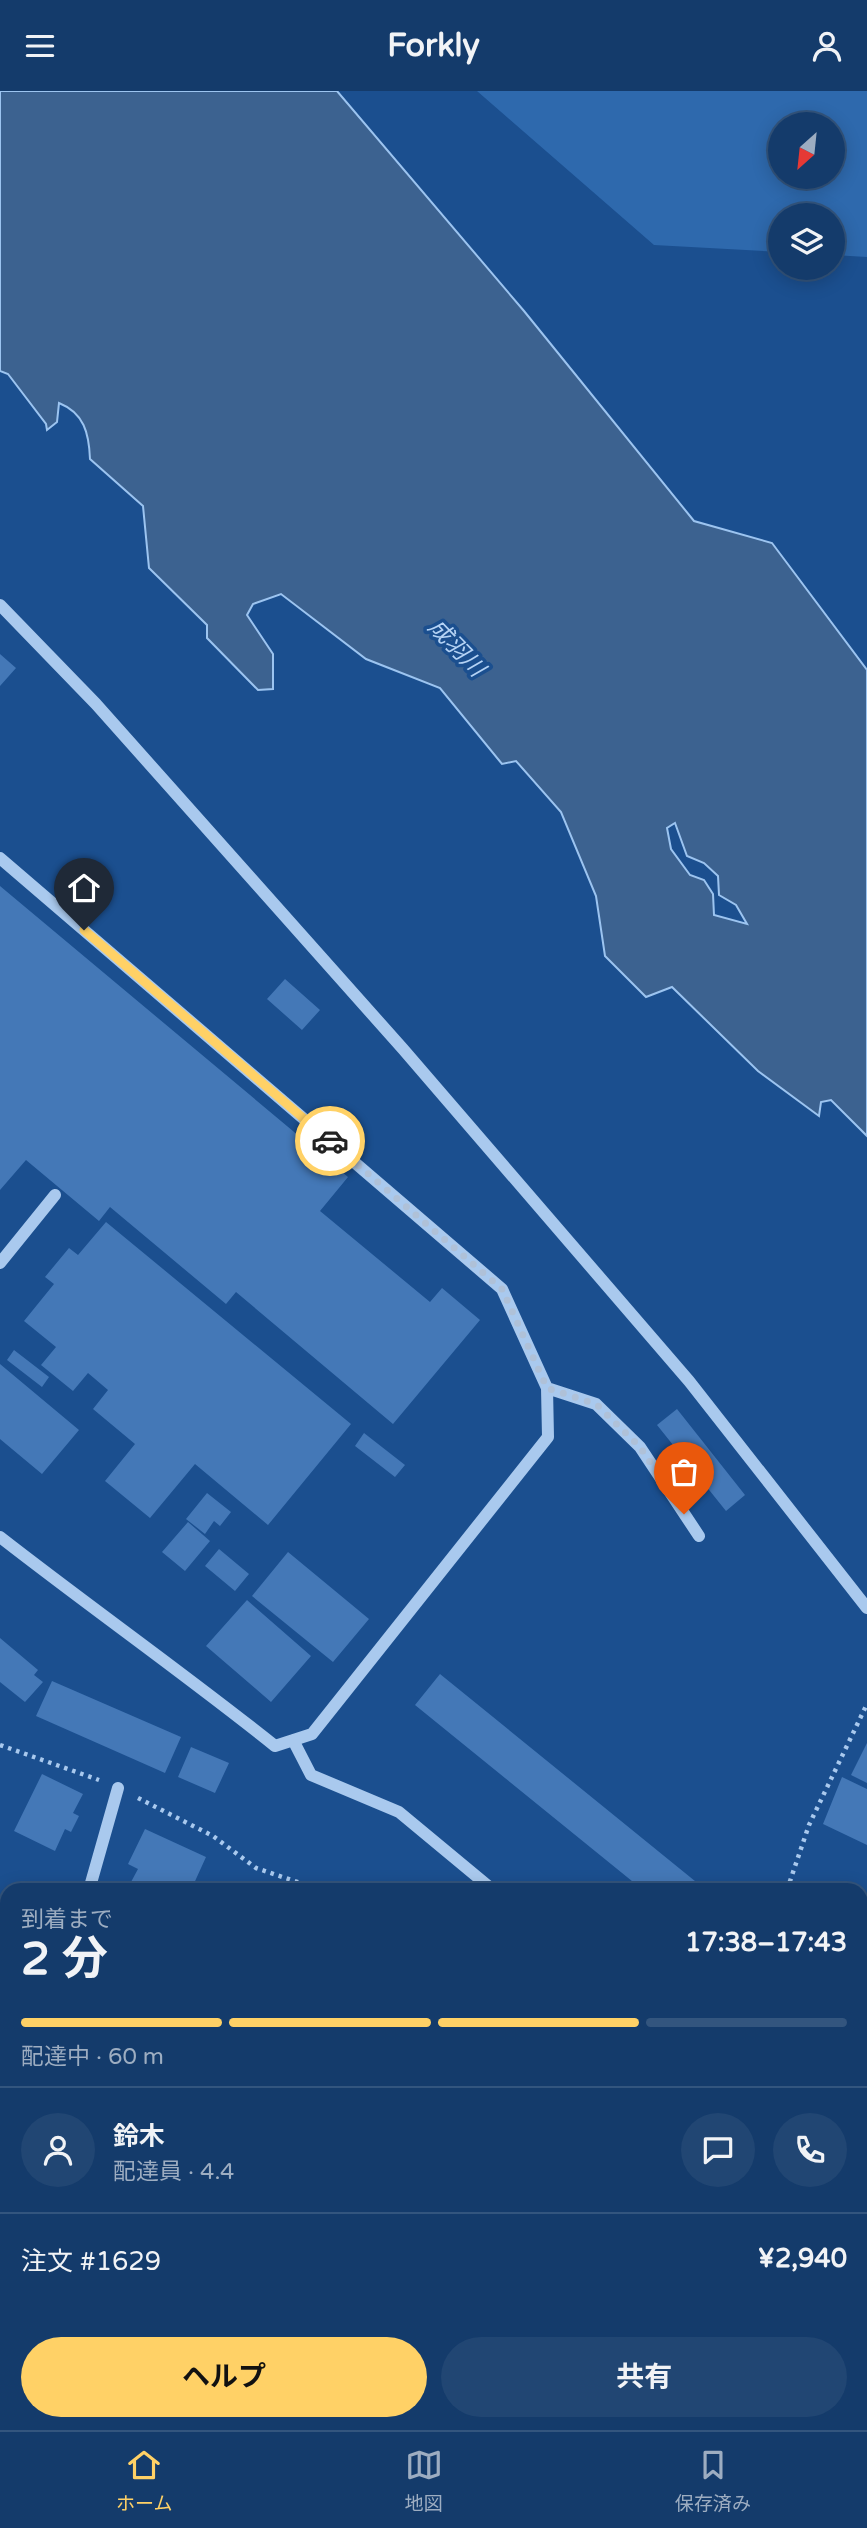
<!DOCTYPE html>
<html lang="ja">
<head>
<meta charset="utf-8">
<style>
  :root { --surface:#143b6b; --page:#214673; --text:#f1f3f6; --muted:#9dadc1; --line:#33557e; --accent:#ffd166 }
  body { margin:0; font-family:"Varela Round","Noto Sans JP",sans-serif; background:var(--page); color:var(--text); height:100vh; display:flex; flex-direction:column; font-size:26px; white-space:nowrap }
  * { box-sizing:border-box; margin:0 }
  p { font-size:23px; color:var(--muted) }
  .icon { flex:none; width:38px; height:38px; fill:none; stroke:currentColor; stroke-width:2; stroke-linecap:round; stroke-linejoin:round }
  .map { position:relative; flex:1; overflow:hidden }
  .sheet { position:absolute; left:0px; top:1792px; width:868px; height:548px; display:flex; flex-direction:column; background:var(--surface); border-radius:21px 21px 0 0; box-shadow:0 4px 18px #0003,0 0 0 2px var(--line) }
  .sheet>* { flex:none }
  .needle { width:46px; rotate:207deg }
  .buttons { position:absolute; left:768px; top:21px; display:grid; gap:14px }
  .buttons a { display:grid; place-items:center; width:77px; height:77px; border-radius:50%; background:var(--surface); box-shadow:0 4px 18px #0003,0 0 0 2px var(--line); font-size:35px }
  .pin { position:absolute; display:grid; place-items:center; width:60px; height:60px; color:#fff; margin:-72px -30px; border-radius:50% 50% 50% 0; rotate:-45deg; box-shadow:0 0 7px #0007 }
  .pin .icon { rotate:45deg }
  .courier { position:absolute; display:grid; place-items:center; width:70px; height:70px; margin:-35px; border:5px solid #ffd166; border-radius:50%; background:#fff; color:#222; box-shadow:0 2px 9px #0007 }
  .overview em { font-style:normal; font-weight:700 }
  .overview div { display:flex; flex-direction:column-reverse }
  .overview { display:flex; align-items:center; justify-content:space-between; height:119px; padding:0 21px }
  h1 { font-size:46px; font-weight:700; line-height:52px }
  .bar { display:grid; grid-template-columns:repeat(4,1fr); gap:10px 7px; align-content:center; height:84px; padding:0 21px }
  .bar i { height:9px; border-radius:5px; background:var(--line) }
  .bar .current { background:var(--accent) }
  .bar p { grid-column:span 4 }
  .line { display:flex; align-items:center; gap:18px; padding:0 21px; border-top:2px solid var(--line) }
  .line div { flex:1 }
  .round { display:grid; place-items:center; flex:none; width:74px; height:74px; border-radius:37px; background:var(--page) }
  .button { display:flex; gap:14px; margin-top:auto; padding:14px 21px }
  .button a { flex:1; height:80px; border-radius:42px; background:var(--accent); color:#111; font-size:28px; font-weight:700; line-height:80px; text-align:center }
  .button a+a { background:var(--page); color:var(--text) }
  header { display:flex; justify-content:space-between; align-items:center; height:91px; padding:0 21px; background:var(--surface); font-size:32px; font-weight:700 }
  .tab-bar { display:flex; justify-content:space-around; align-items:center; height:98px; border-top:2px solid var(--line); background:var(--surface); font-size:19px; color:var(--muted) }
  .tab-bar a { display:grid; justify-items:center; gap:4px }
  .tab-bar .current { color:var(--accent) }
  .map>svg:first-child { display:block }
  .green { fill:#2e69ad; fill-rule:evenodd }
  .water { fill:#3c6290; stroke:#9cc4f0; stroke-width:2; fill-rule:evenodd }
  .building { fill:#4478b7 }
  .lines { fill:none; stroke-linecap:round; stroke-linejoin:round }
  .path { stroke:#a9c9ee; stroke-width:4.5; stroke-dasharray:3.5 5; stroke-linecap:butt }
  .minor { stroke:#a9c9ee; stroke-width:12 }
  .highway { stroke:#fff; stroke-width:21 }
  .done { stroke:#afc1d8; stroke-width:7; stroke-dasharray:0 12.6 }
  .route { stroke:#ffd166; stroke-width:9 }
  .labels { text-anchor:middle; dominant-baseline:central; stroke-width:7; stroke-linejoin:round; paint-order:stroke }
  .water-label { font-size:23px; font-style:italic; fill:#b5d3f5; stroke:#1b4f8f }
</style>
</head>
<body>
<header><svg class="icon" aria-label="menu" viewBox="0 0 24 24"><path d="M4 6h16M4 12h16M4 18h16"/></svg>Forkly<svg class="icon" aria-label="person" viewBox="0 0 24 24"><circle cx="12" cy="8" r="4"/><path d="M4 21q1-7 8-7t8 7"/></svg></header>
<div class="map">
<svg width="867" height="2339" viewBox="0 0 867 2339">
  <rect width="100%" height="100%" fill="#1b4f8f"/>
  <path class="green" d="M477,0H867V166L833,164V124H780V161L654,154ZM780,33H833V86H780Z"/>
  <path class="water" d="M0,0H337L524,220L694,430L772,452L867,579V1045L831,1009L821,1011L819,1025L758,980L672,896L646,906L605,865L596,805L561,721L516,670L502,673L440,597L366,568L281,503L253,513L247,524L273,563V598L258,599L207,547V534L149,477L143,415L90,368C89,342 84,322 59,312L57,331L47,339L46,333L8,283L0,280ZM675,732L687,765L704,772L718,785L719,804L736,814L747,833L714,824L713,803L704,789L690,784L671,758L667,737Z"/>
  <path class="building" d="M0,563L16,577L0,595Z
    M0,795L348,1086L320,1120L430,1211L442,1197L480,1229L393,1333L236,1201L226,1213L110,1116L99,1130L26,1069L0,1099Z
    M285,888L320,919L302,939L267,908Z
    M106,1131L351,1333L268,1434L195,1373L150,1427L105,1390L135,1353L93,1318L108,1299L88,1282L73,1300L41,1274L56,1256L24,1230L54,1193L45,1186L69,1157L78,1164Z
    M14,1259L49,1286L42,1296L7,1269Z
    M0,1273L79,1339L42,1383L0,1348Z
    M677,1318L745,1404L726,1420L657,1334Z
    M364,1342L405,1374L395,1386L355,1355Z
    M207,1402L231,1421L220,1435L214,1430L205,1443L186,1428Z
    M188,1431L210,1450L185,1480L162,1461Z
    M219,1458L249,1483L235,1500L205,1475Z
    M288,1461L369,1528L333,1571L252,1505Z
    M247,1509L311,1565L271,1611L206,1555Z
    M0,1547L38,1579L34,1584L43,1591L25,1611L0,1591Z
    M440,1583L706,1799H643L415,1614Z
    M52,1590L181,1646L165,1682L36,1625Z
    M867,1652V1692L851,1684Z
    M191,1656L229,1672L215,1702L178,1686Z
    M42,1683L83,1703L73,1722L79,1725L71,1741L65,1738L55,1760L14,1740Z
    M842,1686L867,1698V1754L823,1733Z
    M145,1738L206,1766L191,1799H148L131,1791L138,1778L128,1773Z
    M0,1914L7,1918V1978L0,1975Z
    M861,2043L867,2046V2099L861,2096Z
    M0,2254L7,2258L0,2277Z
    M2,2303L7,2306V2333H56L68,2339H0Z
    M175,2333H242L247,2339H166Z
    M249,2333H290L281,2339H254Z
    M437,2333H552L566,2339H451Z"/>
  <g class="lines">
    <path class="path" d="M0,1654L99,1689
      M138,1707L213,1745L256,1777L321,1799
      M787,1799L809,1734L867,1613"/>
    <path class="minor" d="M0,514L96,613L403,958L689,1290L867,1517
      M0,767L502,1198L547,1297L548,1346L312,1643L275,1655C185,1583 91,1517 0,1446
      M0,1172L55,1104
      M547,1297L596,1313L640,1356L699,1445
      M293,1649L311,1684L399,1721L493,1799
      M89,1799L118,1697
      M0,2109L7,2085
      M0,2163L7,2161
      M861,2285L867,2273
      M309,2339L315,2333
      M834,2339L837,2333"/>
    <path class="highway" d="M0,2190L7,2200
      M101,2333L105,2339"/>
  </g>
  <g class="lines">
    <path class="done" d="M330,1050L502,1198L547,1297L596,1313L640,1356L684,1423"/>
    <path class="route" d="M84,839L330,1050"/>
  </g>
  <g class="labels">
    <g class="water-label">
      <text transform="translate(456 557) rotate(46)">成羽川</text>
    </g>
  </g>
</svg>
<div class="buttons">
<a><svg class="needle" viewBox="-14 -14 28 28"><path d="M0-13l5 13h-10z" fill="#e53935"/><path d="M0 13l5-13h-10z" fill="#9dadc1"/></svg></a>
<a><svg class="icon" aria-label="layers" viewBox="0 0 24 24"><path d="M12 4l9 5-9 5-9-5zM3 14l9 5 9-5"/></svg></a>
</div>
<div class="pin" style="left:684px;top:1423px;background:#ea580c"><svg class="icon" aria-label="bag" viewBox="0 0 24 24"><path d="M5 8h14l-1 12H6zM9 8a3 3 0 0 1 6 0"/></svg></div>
<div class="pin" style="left:84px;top:839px;background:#1f2937"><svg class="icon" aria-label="home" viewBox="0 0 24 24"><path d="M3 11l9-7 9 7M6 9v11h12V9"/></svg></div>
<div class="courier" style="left:330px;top:1050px"><svg class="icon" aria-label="car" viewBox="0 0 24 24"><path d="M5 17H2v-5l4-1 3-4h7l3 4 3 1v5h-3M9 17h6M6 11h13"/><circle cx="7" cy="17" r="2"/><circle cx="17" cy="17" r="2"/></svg></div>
<section class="sheet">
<div class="overview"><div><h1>2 分</h1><p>到着まで</p></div><em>17:38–17:43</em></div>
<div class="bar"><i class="current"></i><i class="current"></i><i class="current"></i><i></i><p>配達中 · 60 m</p></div>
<div class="line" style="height:126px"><a class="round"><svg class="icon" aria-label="person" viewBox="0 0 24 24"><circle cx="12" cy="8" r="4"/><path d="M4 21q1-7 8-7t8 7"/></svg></a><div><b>鈴木</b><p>配達員 · 4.4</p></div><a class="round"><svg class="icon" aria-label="chat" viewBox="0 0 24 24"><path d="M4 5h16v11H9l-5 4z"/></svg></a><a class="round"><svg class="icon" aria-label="phone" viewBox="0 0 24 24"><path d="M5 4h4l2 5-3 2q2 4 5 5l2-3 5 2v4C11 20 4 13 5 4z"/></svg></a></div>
<div class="line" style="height:91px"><div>注文 #1629</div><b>¥2,940</b></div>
<div class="button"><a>ヘルプ</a><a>共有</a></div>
</section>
</div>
<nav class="tab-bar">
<a class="current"><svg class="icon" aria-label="home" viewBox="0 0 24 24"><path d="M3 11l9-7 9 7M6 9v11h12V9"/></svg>ホーム</a>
<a><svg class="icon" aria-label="map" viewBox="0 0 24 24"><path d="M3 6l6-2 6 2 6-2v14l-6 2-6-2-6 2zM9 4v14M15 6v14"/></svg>地図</a>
<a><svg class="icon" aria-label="saved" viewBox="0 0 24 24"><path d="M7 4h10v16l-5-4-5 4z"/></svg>保存済み</a>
</nav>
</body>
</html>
